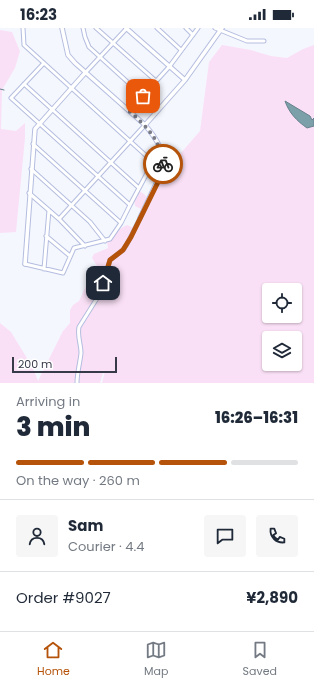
<!DOCTYPE html>
<html lang="en">
<head>
<meta charset="utf-8">
<style>
  :root { --surface:#fff; --page:#f6f6f7; --text:#1f2937; --muted:#747a83; --line:#e0e1e3; --accent:#b45309 }
  body { margin:0; font-family:Poppins,sans-serif; background:var(--page); color:var(--text); height:100vh; display:flex; flex-direction:column; font-size:15px; white-space:nowrap }
  * { box-sizing:border-box; margin:0 }
  p { font-size:13px; color:var(--muted) }
  .icon { flex:none; width:22px; height:22px; fill:none; stroke:currentColor; stroke-width:2; stroke-linecap:round; stroke-linejoin:round }
  .map { position:relative; height:355px; overflow:hidden }
  .drawer { display:flex; flex-direction:column; background:var(--surface); flex:1 }
  .drawer>* { flex:none }
  .controls { position:absolute; left:262px; top:255px; display:grid; gap:8px }
  .controls a { display:grid; place-items:center; width:40px; height:40px; border-radius:4px; background:var(--surface); box-shadow:0 1px 3px #0004; font-size:20px }
  .scale { position:absolute; left:12px; bottom:10px; width:105px; box-sizing:border-box; padding-left:4px; border:2px solid #373a48; border-top:0; font-size:11px; line-height:14px; white-space:nowrap; color:#373a48; -webkit-text-stroke:3px #fff; paint-order:stroke }
  .pin { position:absolute; display:grid; place-items:center; width:34px; height:34px; color:#fff; margin:-17px; border-radius:8px; box-shadow:0 2px 6px #0006 }
  .courier { position:absolute; display:grid; place-items:center; width:40px; height:40px; margin:-20px; border:3px solid #b45309; border-radius:50%; background:#fff; color:#222; box-shadow:0 1px 5px #0007 }
  .overview em { font-style:normal; font-weight:800 }
  .overview div { display:flex; flex-direction:column-reverse }
  .overview { display:flex; align-items:center; justify-content:space-between; height:68px; padding:0 16px }
  h1 { font-size:26px; font-weight:800; line-height:30px }
  .bar { display:grid; grid-template-columns:repeat(4,1fr); gap:6px 4px; align-content:center; height:48px; padding:0 16px }
  .bar i { height:5px; border-radius:3px; background:var(--line) }
  .bar .selected { background:var(--accent) }
  .bar p { grid-column:span 4 }
  .line { display:flex; align-items:center; gap:10px; padding:0 16px; border-top:1px solid var(--line) }
  .line div { flex:1 }
  .round { display:grid; place-items:center; flex:none; width:42px; height:42px; border-radius:4px; background:var(--page) }
  .status { display:flex; justify-content:space-between; align-items:center; height:28px; padding:0 20px; background:var(--surface); direction:ltr }
  .status svg { height:11px; fill:currentColor }
  .menu { display:flex; justify-content:space-around; align-items:center; height:56px; border-top:1px solid var(--line); background:var(--surface); font-size:11px; color:var(--muted) }
  .menu a { display:grid; justify-items:center; gap:2px }
  .menu .selected { color:var(--accent) }
  .map>svg:first-child { display:block }
  .green { fill:#fae0f6; fill-rule:evenodd }
  .water { fill:#7ca0aa; stroke:#67818d }
  .lines { fill:none; stroke-linecap:round; stroke-linejoin:round }
  .stream { stroke:#67818d; stroke-width:1 }
  .minor-casing { stroke:#b4bddf; stroke-width:5 }
  .tertiary-casing { stroke:#b4bddf; stroke-width:5.5 }
  .minor { stroke:#fff; stroke-width:3 }
  .tertiary { stroke:#fff; stroke-width:3.5 }
  .done { stroke:#7a7c88; stroke-width:4; stroke-dasharray:0 7.2 }
  .route { stroke:#b45309; stroke-width:5 }
</style>
</head>
<body>
<div class="status"><b>16:23</b><svg viewBox="0 0 49 12"><path d="M0 12V9h3v3zM5 12V6h3v6zM10 12V3h3v9zM15 12V0h3v12zM26 1h20v11H26zM47 4h2v5h-2z"/></svg></div>
<div class="map">
<svg width="314" height="355" viewBox="0 0 314 355">
  <rect width="100%" height="100%" fill="#f5f7fe"/>
  <path class="green" d="M0,2L12,4L20,23L15,40L2,62L1,101L16,103L25,95V110L16,204L0,205Z
    M222,17L251,22L271,28L287,30L303,21L314,17V355H102L105,343L103,345L100,355H0V295L11,304L33,340L38,353L63,303L70,295V282L73,277L79,273L86,258L92,255L97,238L92,230L94,226L108,220L107,214C114,207 118,201 127,197L136,201L139,198V193H141L144,187L143,180L141,181L135,178L134,169L139,163L144,166L149,172C157,164 163,150 165,139L169,143L173,134L200,103L209,34ZM269,262H295V288H269ZM269,310H295V336H269Z"/>
  <path class="water" d="M285,73L310,88L312,92L314,90V98L307,100C297,93 289,85 285,73Z"/>
  <g class="lines">
    <path class="stream" d="M0,61L4,62"/>
    <defs>
      <path id="minor" d="M23,0L24,17L153,134L130,177
        M83,0L85,9L89,19L143,68
        M96,0L156,53
        M157,0L181,22
        M186,0L193,7
        M215,0L247,13H264
        M85,45L127,0
        M24,56L139,160
        M129,83L169,39L198,0
        M33,116L121,195
        M31,141L90,194L105,213
        M29,165L59,191L145,97
        M59,191L85,218
        M46,208L70,228
        M25,236L63,245L74,220L110,211L121,195L130,177L11,70L44,35
        M44,241L49,182
        M77,355C77,345 80,335 81,325C81,316 77,308 79,299L101,264L110,232L123,222L127,216L140,190"/>
      <path id="tertiary" d="M62,0L68,27L75,35L145,97C156,110 165,123 163,141L140,190
        M126,0L185,52
        M145,97L185,52L222,0
        M25,236L35,101L85,45"/>
    </defs>
    <use href="#minor" class="minor-casing"/>
    <use href="#tertiary" class="tertiary-casing"/>
    <use href="#minor" class="minor"/>
    <use href="#tertiary" class="tertiary"/>
  </g>
  <g class="lines">
    <path class="done" d="M143,68L129,83C146,98 161,112 163,136"/>
    <path class="route" d="M103,255L110,232L123,222L131,209L161,148L163,136"/>
  </g>
</svg>
<div class="controls">
<a><svg class="icon" aria-label="locate" viewBox="0 0 24 24"><circle cx="12" cy="12" r="6"/><path d="M12 2v4M12 18v4M2 12h4M18 12h4"/></svg></a>
<a><svg class="icon" aria-label="layers" viewBox="0 0 24 24"><path d="M12 4l9 5-9 5-9-5zM3 14l9 5 9-5"/></svg></a>
</div>
<div class="scale">200 m</div>
<div class="pin" style="left:143px;top:68px;background:#ea580c"><svg class="icon" aria-label="bag" viewBox="0 0 24 24"><path d="M5 8h14l-1 12H6zM9 8a3 3 0 0 1 6 0"/></svg></div>
<div class="pin" style="left:103px;top:255px;background:#1f2937"><svg class="icon" aria-label="home" viewBox="0 0 24 24"><path d="M3 11l9-7 9 7M6 9v11h12V9"/></svg></div>
<div class="courier" style="left:163px;top:136px"><svg class="icon" aria-label="bike" viewBox="0 0 24 24"><circle cx="6" cy="16" r="4"/><circle cx="18" cy="16" r="4"/><path d="M6 16l4-8h5l3 8M10 8l3 8H6M13 5h3"/></svg></div>
</div>
<section class="drawer">
<div class="overview"><div><h1>3 min</h1><p>Arriving in</p></div><em>16:26–16:31</em></div>
<div class="bar"><i class="selected"></i><i class="selected"></i><i class="selected"></i><i></i><p>On the way · 260 m</p></div>
<div class="line" style="height:72px"><a class="round"><svg class="icon" aria-label="person" viewBox="0 0 24 24"><circle cx="12" cy="8" r="4"/><path d="M4 21q1-7 8-7t8 7"/></svg></a><div><b>Sam</b><p>Courier · 4.4</p></div><a class="round"><svg class="icon" aria-label="chat" viewBox="0 0 24 24"><path d="M4 5h16v11H9l-5 4z"/></svg></a><a class="round"><svg class="icon" aria-label="phone" viewBox="0 0 24 24"><path d="M5 4h4l2 5-3 2q2 4 5 5l2-3 5 2v4C11 20 4 13 5 4z"/></svg></a></div>
<div class="line" style="height:52px"><div>Order #9027</div><b>¥2,890</b></div>
</section>
<nav class="menu">
<a class="selected"><svg class="icon" aria-label="home" viewBox="0 0 24 24"><path d="M3 11l9-7 9 7M6 9v11h12V9"/></svg>Home</a>
<a><svg class="icon" aria-label="map" viewBox="0 0 24 24"><path d="M3 6l6-2 6 2 6-2v14l-6 2-6-2-6 2zM9 4v14M15 6v14"/></svg>Map</a>
<a><svg class="icon" aria-label="saved" viewBox="0 0 24 24"><path d="M7 4h10v16l-5-4-5 4z"/></svg>Saved</a>
</nav>
</body>
</html>
